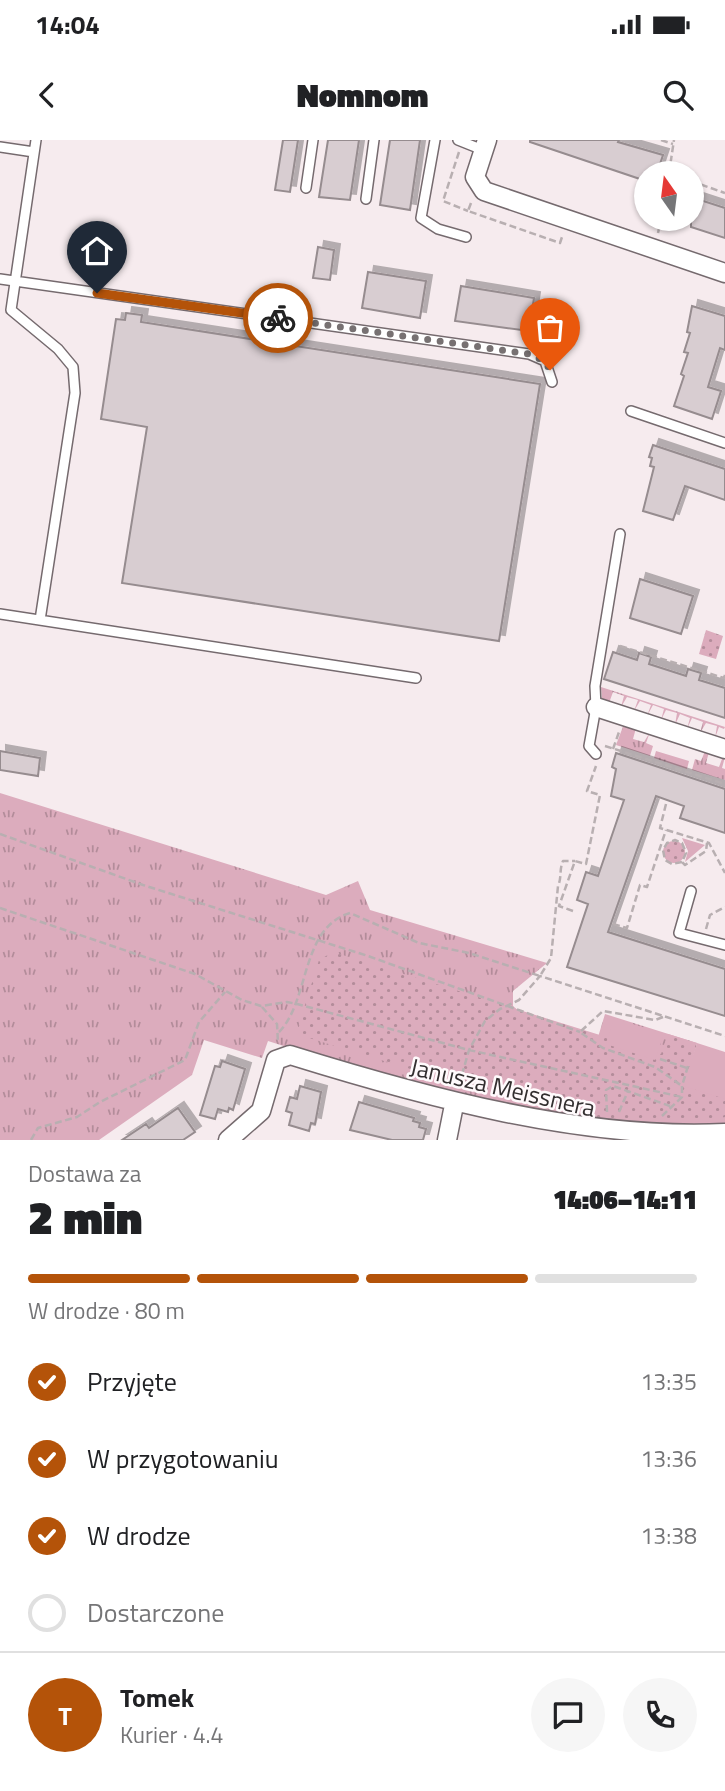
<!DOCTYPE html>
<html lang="pl">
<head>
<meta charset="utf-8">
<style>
  :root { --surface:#fff; --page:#f6f6f6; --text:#202124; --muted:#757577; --line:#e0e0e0; --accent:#b45309 }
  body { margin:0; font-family:"Titillium Web",sans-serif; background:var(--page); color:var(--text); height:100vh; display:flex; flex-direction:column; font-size:26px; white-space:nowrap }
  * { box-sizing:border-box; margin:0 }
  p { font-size:23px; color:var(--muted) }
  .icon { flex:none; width:38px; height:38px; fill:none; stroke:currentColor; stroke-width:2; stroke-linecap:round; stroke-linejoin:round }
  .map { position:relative; height:1000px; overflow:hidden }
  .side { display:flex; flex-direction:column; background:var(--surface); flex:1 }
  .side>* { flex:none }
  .needle { width:46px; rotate:346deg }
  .fabs { position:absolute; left:634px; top:21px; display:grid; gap:14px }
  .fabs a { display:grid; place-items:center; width:70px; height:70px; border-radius:50%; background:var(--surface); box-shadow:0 2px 5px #0004; font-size:35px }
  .pin { position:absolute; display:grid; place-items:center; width:60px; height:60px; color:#fff; margin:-72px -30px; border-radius:50% 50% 50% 0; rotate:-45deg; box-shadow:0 0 7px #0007 }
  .pin .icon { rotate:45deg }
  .courier { position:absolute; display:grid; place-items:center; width:70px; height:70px; margin:-35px; border:5px solid #b45309; border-radius:50%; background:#fff; color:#222; box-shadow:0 2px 9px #0007 }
  .overview em { font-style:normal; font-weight:800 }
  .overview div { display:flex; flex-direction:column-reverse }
  .overview { display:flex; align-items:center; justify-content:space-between; height:119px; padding:0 28px }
  h1 { font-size:46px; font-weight:800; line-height:52px }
  .bar { display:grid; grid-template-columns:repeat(4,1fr); gap:10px 7px; align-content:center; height:84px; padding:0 28px }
  .bar i { height:9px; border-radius:5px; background:var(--line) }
  .bar .current { background:var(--accent) }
  .bar p { grid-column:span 4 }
  .line { display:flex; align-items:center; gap:18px; padding:0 28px; border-top:2px solid var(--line) }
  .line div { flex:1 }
  .round { display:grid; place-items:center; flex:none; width:74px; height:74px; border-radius:37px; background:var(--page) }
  ol { padding:0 28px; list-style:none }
  li { display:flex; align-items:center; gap:21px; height:77px }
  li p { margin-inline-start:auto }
  li .icon { padding:7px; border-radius:50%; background:var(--accent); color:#fff; stroke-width:4 }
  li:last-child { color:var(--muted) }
  li i { width:38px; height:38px; border:4px solid var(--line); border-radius:50% }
  .status { display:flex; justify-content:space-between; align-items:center; height:49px; padding:0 35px; background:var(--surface); direction:ltr }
  .status svg { height:19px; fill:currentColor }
  header { display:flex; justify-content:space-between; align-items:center; height:91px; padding:0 28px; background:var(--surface); font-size:32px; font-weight:800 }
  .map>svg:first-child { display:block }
  .grass { fill:url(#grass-tufts) }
  .park { fill:url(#park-dots) }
  .pitch { fill:#dcacbd }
  .building { fill:#d8cdd1; stroke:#968c8f; stroke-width:2; filter:url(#shadow) }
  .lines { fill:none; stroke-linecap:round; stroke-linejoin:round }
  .lane-casing { stroke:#756a6e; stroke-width:12 }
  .street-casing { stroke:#756a6e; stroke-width:21 }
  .path { stroke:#b8afb1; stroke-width:2.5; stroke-dasharray:7 3.5; stroke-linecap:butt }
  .lane { stroke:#fff; stroke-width:9 }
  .street { stroke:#fff; stroke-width:18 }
  .done { stroke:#777172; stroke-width:7; stroke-dasharray:0 12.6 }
  .route { stroke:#b45309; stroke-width:9 }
  .labels { text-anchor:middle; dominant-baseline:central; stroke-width:5; stroke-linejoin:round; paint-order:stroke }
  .street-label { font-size:24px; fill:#332f30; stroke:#fffafc }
</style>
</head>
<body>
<div class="status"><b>14:04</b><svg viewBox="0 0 49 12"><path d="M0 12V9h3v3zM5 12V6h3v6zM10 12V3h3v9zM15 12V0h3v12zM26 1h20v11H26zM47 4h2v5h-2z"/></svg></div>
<header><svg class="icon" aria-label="back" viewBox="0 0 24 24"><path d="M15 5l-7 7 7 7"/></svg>Nomnom<svg class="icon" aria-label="search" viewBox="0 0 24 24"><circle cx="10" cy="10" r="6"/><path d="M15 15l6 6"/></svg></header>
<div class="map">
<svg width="725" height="1000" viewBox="0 0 725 1000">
  <defs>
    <pattern id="grass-tufts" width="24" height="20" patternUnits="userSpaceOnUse" patternTransform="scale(1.75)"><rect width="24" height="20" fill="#dcacbd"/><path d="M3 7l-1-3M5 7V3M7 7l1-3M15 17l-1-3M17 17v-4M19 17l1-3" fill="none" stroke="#b38c9a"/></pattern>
    <pattern id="park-dots" width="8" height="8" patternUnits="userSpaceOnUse" patternTransform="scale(1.75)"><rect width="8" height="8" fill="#dcacbd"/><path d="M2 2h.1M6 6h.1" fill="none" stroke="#b38c9a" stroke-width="1.8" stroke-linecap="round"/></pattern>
    <filter id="shadow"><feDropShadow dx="6" dy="-6" stdDeviation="0" flood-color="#0004"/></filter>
  </defs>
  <rect width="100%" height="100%" fill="#f6ebee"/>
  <path class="grass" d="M601,547L725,587L724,589L719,587L715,598L717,586L706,583L700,593L703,582L692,578L687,589L690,578L680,574L675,585L677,573L666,570L661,580L664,569L653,565L647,576L651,565L640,561L634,571L638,560L627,557L621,567L624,556L613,552L609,563L602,558Z
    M624,584L636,588L633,599L644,602L650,592L646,603L653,606L650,616L616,605Z
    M656,611L689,621L687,629L654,618Z
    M705,611L709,612L706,623L719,627L723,616L725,617L722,628L725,629V640L692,630L695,619L701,621Z
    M0,653L326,755L358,741L370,770L547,823L513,851V866L528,879L595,907L605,874L697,903L684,946L725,959V986L588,988L381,937L268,901L262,918L204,900L192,935L99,1000H0Z
    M682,698L705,705L685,722L688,711Z"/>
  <path class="park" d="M706,490L723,496L716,519L699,514Z
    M663 712a11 11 0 1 1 22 0a11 11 0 1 1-22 0Z
    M333,812L661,914L668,894L697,903L691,924L725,935V977L705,982H655L652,985L624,984L554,973L296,894L319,820Z"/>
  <path class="pitch" d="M614,878L664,894L655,920L606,904Z
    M697,903L725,912V959L683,946Z"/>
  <path class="building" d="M283,0H298L290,52L275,50Z
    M328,0H359L350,60L319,57Z
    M390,0H420L410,70L380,65Z
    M530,0H619L618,2L663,15L657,33H646V41L530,2Z
    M691,57L725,68V98L691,87Z
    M318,107L334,110L330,140L313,138Z
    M368,132L426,141L420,178L362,168Z
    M461,146L534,158L529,191L455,181Z
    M692,166L725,176V210L720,208L708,247L721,251L712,279L674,266L684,236L681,234L688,213L684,212L690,193L687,192Z
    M126,173L142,175L141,182L540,244L499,501L122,443L147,287L101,279L116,179L125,180Z
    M653,305L725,329V360L685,346L673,380L643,371L654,327L650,326L652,318L649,317Z
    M640,439L693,456L681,494L630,478Z
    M613,512L637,520L639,513L651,517L649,524L686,536L688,529L701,533L699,540L725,548V578L604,539Z
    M0,611L40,618L38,636L0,630Z
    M616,613L725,649V693L680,678L684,666L656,656L608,792L725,829V876L567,827L588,764L577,760L586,732L598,736L624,660L611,656L616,629L612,627Z
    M222,921L245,929L233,970L229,968L228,972L218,969L215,979L200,975L215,926L220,927Z
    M300,946L321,952L315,984L311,983L309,991L289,985L292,973L286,971L290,957L297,959Z
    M359,962L414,978L413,981L420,983L419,987L426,989L423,1000H392L350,990Z
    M178,968L195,992L183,1000H122L146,984L149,988Z"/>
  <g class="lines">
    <defs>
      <path id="lane" d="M36,0L11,170L58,209L73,227L75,253L40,480
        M435,0L421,78L438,89L466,97
        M458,0L483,10
        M0,7L34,12
        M306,48L313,0
        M366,59L374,0
        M0,139L529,214L545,221L552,242
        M631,271L725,303
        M0,474L416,538
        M596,614L589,606L596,567L595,546L620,394
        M691,751L679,793L725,805"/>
      <path id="street" d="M487,0L475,37L484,51L725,133
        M596,567L725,609
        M228,1000L261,971L276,920L290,915C425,957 582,1000 725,993
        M447,1000L454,965"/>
    </defs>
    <use href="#lane" class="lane-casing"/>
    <use href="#street" class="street-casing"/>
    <path class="path" d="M661,0L673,4
      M459,12L443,61L468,71
      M669,33L674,0
      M691,41L725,53
      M471,63L468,71L560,103L563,94
      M658,93L661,79
      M620,506L724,538L725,535
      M605,606L725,644
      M613,609L619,592
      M666,664L660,688L709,703L725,733
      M0,694L143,745L368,816L580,892
      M682,722L672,724L665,720L663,710L667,703L675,700L682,703L686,713L682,722L685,725L706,711L707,703
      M0,768L195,834L242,860L261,866L287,862L297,864L469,910L682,957
      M573,771L559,766L575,721L586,724L600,655L587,651L596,626
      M613,784L627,788L640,745L647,747L666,690
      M706,789L710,775L725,767
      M262,867L277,884L278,903
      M663,877L655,880L603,871L580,892L603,908L655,927L682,946
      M279,892C310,861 300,788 350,773L419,803L469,813L540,836L551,818L558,746C562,737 559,730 563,721H575
      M660,919L687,928
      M459,945L469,910L485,881L500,869L519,860L540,836L725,896
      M607,972L606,950L613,946L670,966
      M619,972L628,951
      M662,976L682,957V946L688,926
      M31,1000L38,988L77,977L100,962L185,920L199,882L225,852"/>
    <use href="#lane" class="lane"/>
    <use href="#street" class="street"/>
  </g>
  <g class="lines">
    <path class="done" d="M278,178L529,214L545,221L550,230"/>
    <path class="route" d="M97,153L278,178"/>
  </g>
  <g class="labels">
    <g class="street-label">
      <text transform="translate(503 947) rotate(13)">Janusza Meissnera</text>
    </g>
  </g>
</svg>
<div class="fabs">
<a><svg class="needle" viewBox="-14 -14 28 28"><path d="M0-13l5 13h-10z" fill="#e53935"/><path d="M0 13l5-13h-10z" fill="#757577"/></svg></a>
</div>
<div class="pin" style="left:550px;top:230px;background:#ea580c"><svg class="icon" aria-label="bag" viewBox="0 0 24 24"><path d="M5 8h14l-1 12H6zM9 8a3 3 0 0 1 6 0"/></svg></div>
<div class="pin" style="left:97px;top:153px;background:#1f2937"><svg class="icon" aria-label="home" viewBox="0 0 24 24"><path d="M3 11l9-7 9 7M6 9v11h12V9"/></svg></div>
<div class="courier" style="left:278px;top:178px"><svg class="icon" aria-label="bike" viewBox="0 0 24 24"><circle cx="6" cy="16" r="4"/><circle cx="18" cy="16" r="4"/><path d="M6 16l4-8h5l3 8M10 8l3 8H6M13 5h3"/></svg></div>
</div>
<section class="side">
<div class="overview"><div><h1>2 min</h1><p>Dostawa za</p></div><em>14:06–14:11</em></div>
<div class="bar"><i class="current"></i><i class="current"></i><i class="current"></i><i></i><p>W drodze · 80 m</p></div>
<ol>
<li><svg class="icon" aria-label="check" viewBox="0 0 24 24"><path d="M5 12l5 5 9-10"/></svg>Przyjęte<p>13:35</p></li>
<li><svg class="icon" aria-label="check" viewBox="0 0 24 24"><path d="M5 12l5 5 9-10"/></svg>W przygotowaniu<p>13:36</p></li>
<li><svg class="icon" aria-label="check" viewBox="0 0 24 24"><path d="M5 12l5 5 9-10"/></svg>W drodze<p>13:38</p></li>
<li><i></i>Dostarczone</li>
</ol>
<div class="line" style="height:126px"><b class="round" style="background:var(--accent);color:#fff">T</b><div><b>Tomek</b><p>Kurier · 4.4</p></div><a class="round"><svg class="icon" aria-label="chat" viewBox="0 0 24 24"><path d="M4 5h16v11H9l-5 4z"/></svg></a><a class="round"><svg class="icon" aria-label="phone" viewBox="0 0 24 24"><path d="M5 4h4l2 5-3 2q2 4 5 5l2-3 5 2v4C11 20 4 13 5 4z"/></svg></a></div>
</section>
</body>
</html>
